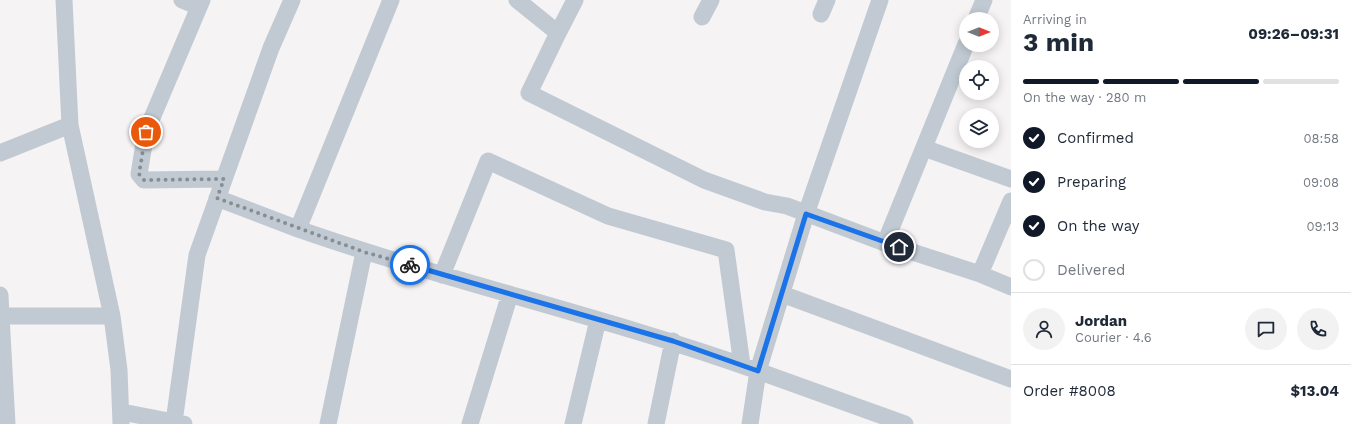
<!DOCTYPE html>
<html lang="en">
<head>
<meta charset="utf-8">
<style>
  :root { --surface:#fff; --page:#f2f2f3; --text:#1f2937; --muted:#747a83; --line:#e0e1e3; --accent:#111827 }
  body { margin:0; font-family:"Work Sans",sans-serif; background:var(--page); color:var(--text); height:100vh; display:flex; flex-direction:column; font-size:15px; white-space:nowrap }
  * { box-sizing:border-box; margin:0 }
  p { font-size:13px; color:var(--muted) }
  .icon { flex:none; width:22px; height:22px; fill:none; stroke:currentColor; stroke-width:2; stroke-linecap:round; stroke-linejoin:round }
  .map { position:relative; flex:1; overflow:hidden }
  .drawer { display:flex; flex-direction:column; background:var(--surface); width:340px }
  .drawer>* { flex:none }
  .needle { width:26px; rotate:90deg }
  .buttons { position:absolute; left:959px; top:12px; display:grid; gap:8px }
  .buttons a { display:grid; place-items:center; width:40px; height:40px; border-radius:50%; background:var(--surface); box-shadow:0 2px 10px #0003; font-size:20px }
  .pin { position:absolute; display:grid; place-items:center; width:34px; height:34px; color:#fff; margin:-17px; border:2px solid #fff; border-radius:50%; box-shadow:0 1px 4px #0007 }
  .courier { position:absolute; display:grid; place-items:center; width:40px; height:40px; margin:-20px; border:3px solid #1a73e8; border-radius:50%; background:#fff; color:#222; box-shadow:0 1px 5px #0007 }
  .summary em { font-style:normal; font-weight:700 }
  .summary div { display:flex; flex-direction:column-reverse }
  .summary { display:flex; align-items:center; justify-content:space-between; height:68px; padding:0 12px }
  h1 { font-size:26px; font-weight:700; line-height:30px }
  .bar { display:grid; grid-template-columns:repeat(4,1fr); gap:6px 4px; align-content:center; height:48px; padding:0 12px }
  .bar i { height:5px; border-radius:3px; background:var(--line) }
  .bar .current { background:var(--accent) }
  .bar p { grid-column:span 4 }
  .line { display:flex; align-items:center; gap:10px; padding:0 12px; border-top:1px solid var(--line) }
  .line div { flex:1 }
  .round { display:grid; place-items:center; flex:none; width:42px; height:42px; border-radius:21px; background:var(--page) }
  ol { padding:0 12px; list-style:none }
  li { display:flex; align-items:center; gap:12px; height:44px }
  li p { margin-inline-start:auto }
  li .icon { padding:4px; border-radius:50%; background:var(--accent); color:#fff; stroke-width:4 }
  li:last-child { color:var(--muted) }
  li i { width:22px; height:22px; border:2px solid var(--line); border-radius:50% }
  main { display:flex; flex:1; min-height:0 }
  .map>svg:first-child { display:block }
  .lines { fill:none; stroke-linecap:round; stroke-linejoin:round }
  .minor { stroke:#c1cad2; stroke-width:17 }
  .done { stroke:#868d94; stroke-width:4; stroke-dasharray:0 7.2 }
  .route { stroke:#1a73e8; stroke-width:5 }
</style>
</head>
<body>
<main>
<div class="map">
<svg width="1011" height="424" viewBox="0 0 1011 424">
  <rect width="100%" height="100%" fill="#f5f3f3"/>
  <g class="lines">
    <path class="minor" d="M64,0L70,125L112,316L119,370L121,424
      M182,0L199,7
      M202,0L146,132L139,174L144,180L224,179
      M391,0L298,229C450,282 607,317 758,371L750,424
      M517,0L558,33L529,93L704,180L765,202L787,206L885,243L980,274L1011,287
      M880,0L806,214L758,371L905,424
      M821,14L827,0
      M702,17L711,0
      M976,19L984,0
      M558,33L575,0
      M924,148L1011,179
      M0,153L70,125
      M217,198L298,229
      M885,243L966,44
      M980,274L1011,201
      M442,275L488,161L608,216L726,250L742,365
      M782,294L1011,379
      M0,295L1,316
      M122,412L174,422
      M7,424L1,316H112
      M184,424L174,422L197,255L271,48L292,0
      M328,424L364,252
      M470,424L510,294
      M573,424L598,320
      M656,424L673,341"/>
  </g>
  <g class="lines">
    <path class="done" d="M146,132L139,174L144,180L224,179L217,198L364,252L410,265"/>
    <path class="route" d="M410,265L673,341L758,371L806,214L899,247"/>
  </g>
</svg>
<div class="buttons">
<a><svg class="needle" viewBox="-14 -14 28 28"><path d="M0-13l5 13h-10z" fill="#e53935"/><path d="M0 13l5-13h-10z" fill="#747a83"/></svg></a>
<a><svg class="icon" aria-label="locate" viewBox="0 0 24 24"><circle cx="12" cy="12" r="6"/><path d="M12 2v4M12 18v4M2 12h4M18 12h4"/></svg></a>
<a><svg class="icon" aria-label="layers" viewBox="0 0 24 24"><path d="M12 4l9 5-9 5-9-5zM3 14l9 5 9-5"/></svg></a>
</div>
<div class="pin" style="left:146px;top:132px;background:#ea580c"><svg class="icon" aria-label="bag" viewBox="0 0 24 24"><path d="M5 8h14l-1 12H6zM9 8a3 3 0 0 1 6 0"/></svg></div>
<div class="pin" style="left:899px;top:247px;background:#1f2937"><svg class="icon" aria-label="home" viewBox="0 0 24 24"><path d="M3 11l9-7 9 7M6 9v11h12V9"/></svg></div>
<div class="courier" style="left:410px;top:265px"><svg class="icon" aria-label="bike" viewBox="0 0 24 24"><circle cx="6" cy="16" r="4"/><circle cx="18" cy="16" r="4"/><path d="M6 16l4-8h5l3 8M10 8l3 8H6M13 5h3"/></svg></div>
</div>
<section class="drawer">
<div class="summary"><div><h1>3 min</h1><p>Arriving in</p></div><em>09:26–09:31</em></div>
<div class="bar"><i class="current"></i><i class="current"></i><i class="current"></i><i></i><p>On the way · 280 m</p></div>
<ol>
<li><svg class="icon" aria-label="check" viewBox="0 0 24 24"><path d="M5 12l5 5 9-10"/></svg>Confirmed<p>08:58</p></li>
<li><svg class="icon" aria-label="check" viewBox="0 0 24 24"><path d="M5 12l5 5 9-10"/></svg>Preparing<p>09:08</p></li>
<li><svg class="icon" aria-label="check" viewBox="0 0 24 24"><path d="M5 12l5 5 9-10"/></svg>On the way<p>09:13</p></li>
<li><i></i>Delivered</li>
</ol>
<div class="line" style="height:72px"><a class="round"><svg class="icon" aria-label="person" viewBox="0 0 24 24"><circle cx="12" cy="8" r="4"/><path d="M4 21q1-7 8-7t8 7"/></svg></a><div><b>Jordan</b><p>Courier · 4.6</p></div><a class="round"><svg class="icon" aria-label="chat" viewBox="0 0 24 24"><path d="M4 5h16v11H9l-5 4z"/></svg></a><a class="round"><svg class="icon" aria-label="phone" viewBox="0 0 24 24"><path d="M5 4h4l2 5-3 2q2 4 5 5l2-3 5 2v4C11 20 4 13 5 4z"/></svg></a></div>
<div class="line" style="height:52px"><div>Order #8008</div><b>$13.04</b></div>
</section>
</main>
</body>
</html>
